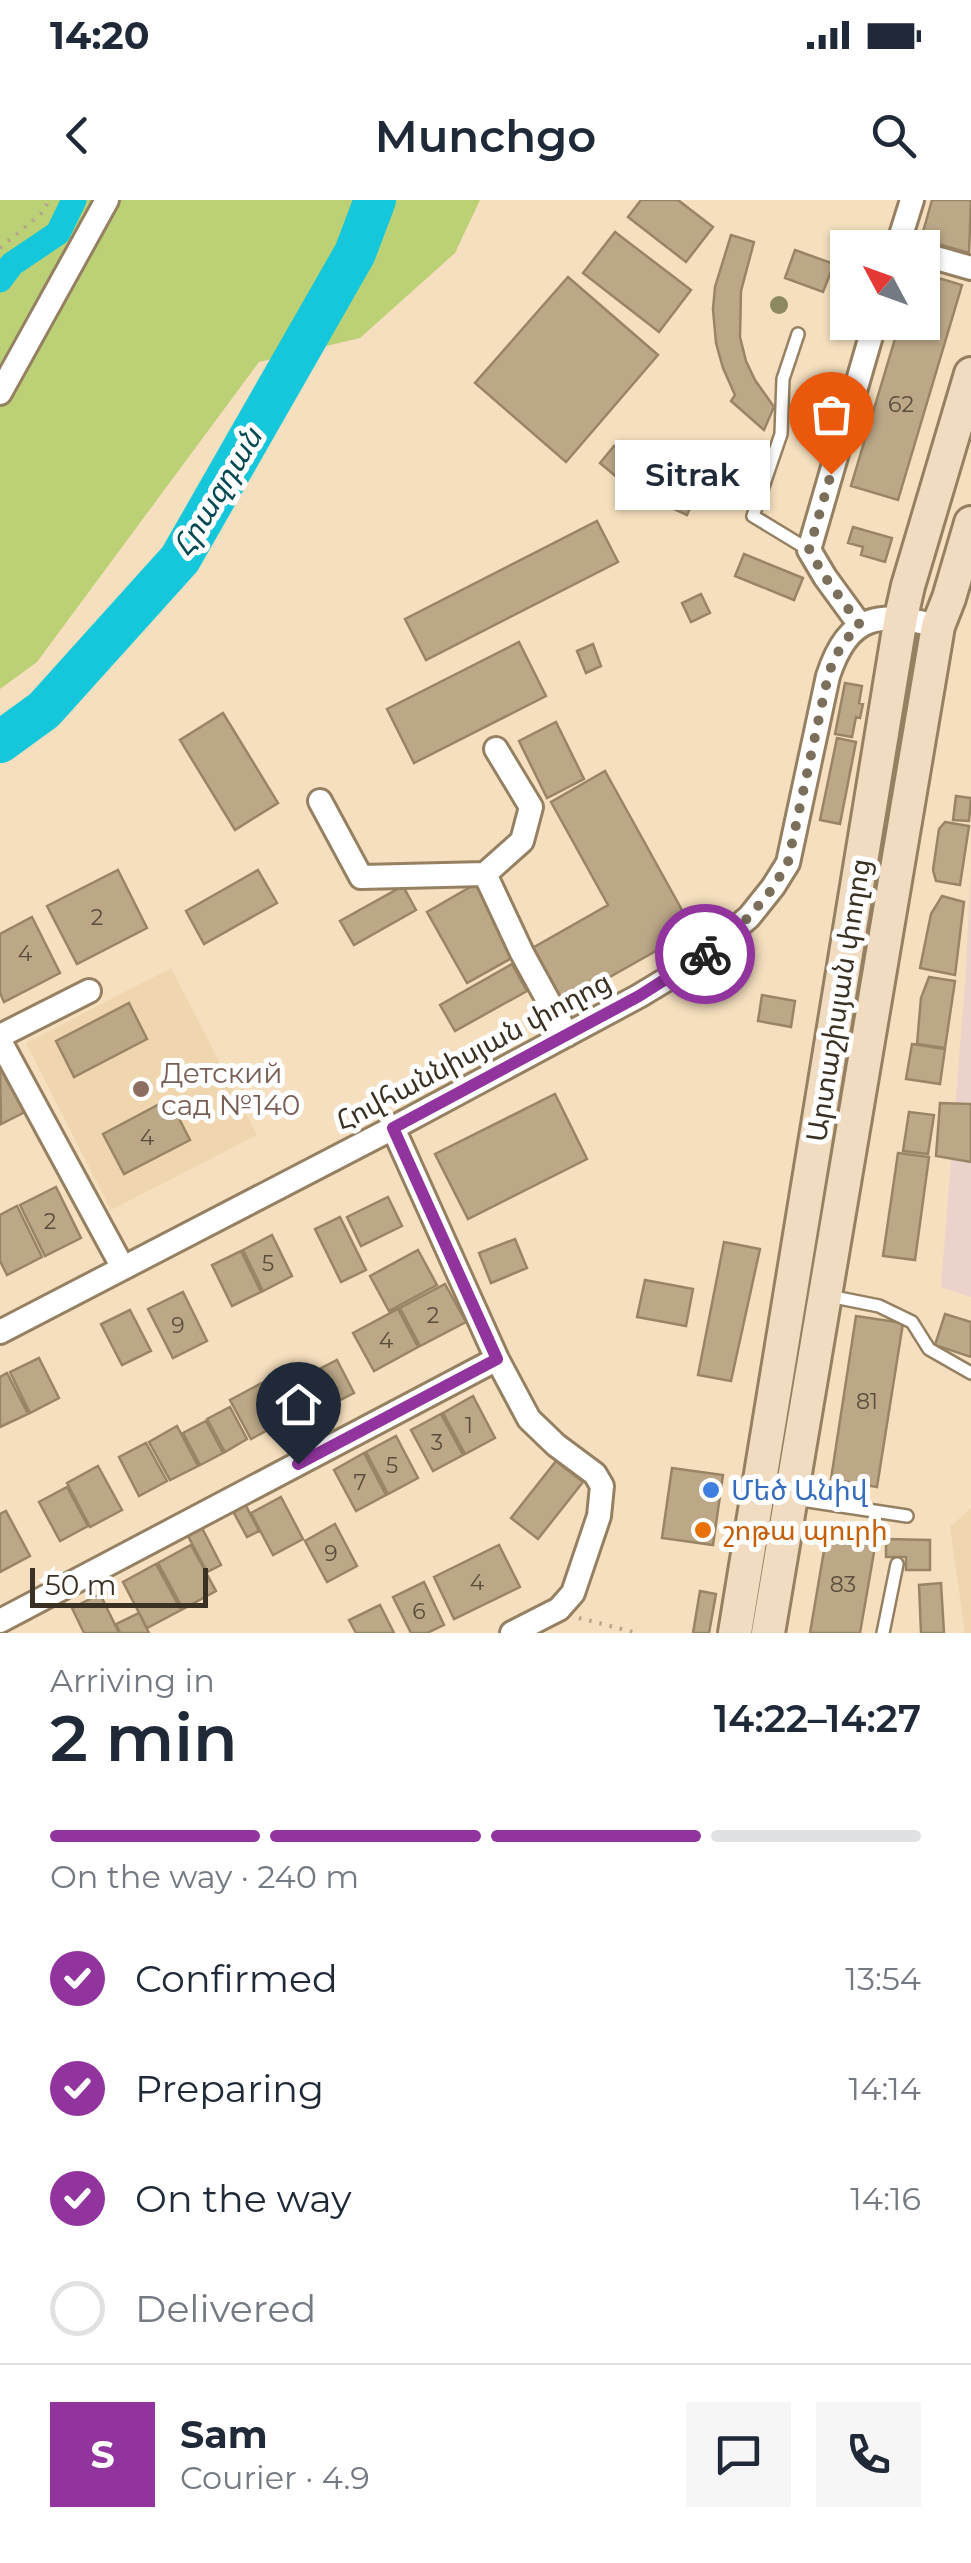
<!DOCTYPE html>
<html lang="en">
<head>
<meta charset="utf-8">
<style>
  :root { --surface:#fff; --page:#f6f6f7; --text:#1f2937; --muted:#747a83; --line:#e0e1e3; --accent:#91349e }
  body { margin:0; font-family:Montserrat,"Noto Sans Armenian",sans-serif; background:var(--page); color:var(--text); height:100vh; display:flex; flex-direction:column; font-size:38px; white-space:nowrap }
  * { box-sizing:border-box; margin:0 }
  p { font-size:32px; color:var(--muted) }
  .icon { flex:none; width:55px; height:55px; fill:none; stroke:currentColor; stroke-width:2; stroke-linecap:round; stroke-linejoin:round }
  .map { position:relative; height:1433px; overflow:hidden }
  .side { display:flex; flex-direction:column; background:var(--surface); flex:1 }
  .side>* { flex:none }
  .needle { width:65px; rotate:311deg }
  .fabs { position:absolute; left:830px; top:30px; display:grid; gap:20px }
  .fabs a { display:grid; place-items:center; width:110px; height:110px; border-radius:0px; background:var(--surface); box-shadow:0 2px 8px #0004; font-size:50px }
  .scale { position:absolute; left:30px; bottom:25px; width:178px; box-sizing:border-box; padding-left:10px; border:5px solid #3a3124; border-top:0; font-size:28px; line-height:35px; white-space:nowrap; color:#3a3124; -webkit-text-stroke:8px #fff; paint-order:stroke }
  .pin { position:absolute; display:grid; place-items:center; width:85px; height:85px; color:#fff; margin:-102px -42px; border-radius:50% 50% 50% 0; rotate:-45deg; box-shadow:0 0 10px #0007 }
  .pin .icon { rotate:45deg }
  .courier { position:absolute; display:grid; place-items:center; width:100px; height:100px; margin:-50px; border:8px solid #91349e; border-radius:50%; background:#fff; color:#222; box-shadow:0 2px 12px #0007 }
  .bubble { position:absolute; height:70px; border-radius:0px; background:var(--surface); box-shadow:0 2px 8px #0004; font-size:32px; font-weight:600; line-height:70px; text-align:center }
  .head em { font-style:normal; font-weight:600 }
  .head div { display:flex; flex-direction:column-reverse }
  .head { display:flex; align-items:center; justify-content:space-between; height:170px; padding:0 50px }
  h1 { font-size:65px; font-weight:600; line-height:75px }
  .bar { display:grid; grid-template-columns:repeat(4,1fr); gap:15px 10px; align-content:center; height:120px; padding:0 50px }
  .bar i { height:12px; border-radius:8px; background:var(--line) }
  .bar .active { background:var(--accent) }
  .bar p { grid-column:span 4 }
  .line { display:flex; align-items:center; gap:25px; padding:0 50px; border-top:2px solid var(--line) }
  .line div { flex:1 }
  .round { display:grid; place-items:center; flex:none; width:105px; height:105px; border-radius:0px; background:var(--page) }
  ol { padding:0 50px; list-style:none }
  li { display:flex; align-items:center; gap:30px; height:110px }
  li p { margin-inline-start:auto }
  li .icon { padding:10px; border-radius:50%; background:var(--accent); color:#fff; stroke-width:4 }
  li:last-child { color:var(--muted) }
  li i { width:55px; height:55px; border:5px solid var(--line); border-radius:50% }
  .status { display:flex; justify-content:space-between; align-items:center; height:70px; padding:0 50px; background:var(--surface); direction:ltr }
  .status svg { height:28px; fill:currentColor }
  header { display:flex; justify-content:space-between; align-items:center; height:130px; padding:0 50px; background:var(--surface); font-size:45px; font-weight:600 }
  .map>svg:first-child { display:block }
  .industrial { fill:#ebd2ca }
  .built { fill:#f0d6ae }
  .green { fill:#bcd176 }
  .lines { fill:none; stroke-linecap:round; stroke-linejoin:round }
  .canal { stroke:#15c7da; stroke-width:25 }
  .river { stroke:#15c7da; stroke-width:42 }
  .building { fill:#bca787; stroke:#998566; stroke-width:2.5 }
  .lane-casing { stroke:#958162; stroke-width:16 }
  .street-casing { stroke:#958162; stroke-width:28 }
  .secondary-casing { stroke:#958162; stroke-width:38 }
  .path { stroke:#b5a48a; stroke-width:4; stroke-dasharray:2.5 8; stroke-linecap:butt }
  .lane { stroke:#fff; stroke-width:11 }
  .street { stroke:#fff; stroke-width:22 }
  .secondary { stroke:#f1dcc1; stroke-width:32 }
  .tree { fill:#8c8862 }
  .done { stroke:#7b6e5a; stroke-width:10; stroke-dasharray:0 18 }
  .route { stroke:#91349e; stroke-width:12 }
  .education-dot { fill:#8d6e63; stroke:#fff; stroke-width:4 }
  .shop-dot { fill:#3f7fe0; stroke:#fff; stroke-width:4 }
  .food-dot { fill:#e8710a; stroke:#fff; stroke-width:4 }
  .labels { text-anchor:middle; dominant-baseline:central; stroke-width:10; stroke-linejoin:round; paint-order:stroke }
  .number-label { font-size:22px; fill:#5a4e3d }
  .street-label { font-size:28px; fill:#3a3124; stroke:#fff }
  .education-label { font-size:28px; fill:#785e54; stroke:#fff; text-anchor:start }
  .shop-label { font-size:28px; fill:#366cbe; stroke:#fff; text-anchor:start }
  .food-label { font-size:28px; fill:#c56008; stroke:#fff; text-anchor:start }
  .water-label { font-size:30px; font-style:italic; fill:#034a52; stroke:#fff }
</style>
</head>
<body>
<div class="status"><b>14:20</b><svg viewBox="0 0 49 12"><path d="M0 12V9h3v3zM5 12V6h3v6zM10 12V3h3v9zM15 12V0h3v12zM26 1h20v11H26zM47 4h2v5h-2z"/></svg></div>
<header><svg class="icon" aria-label="back" viewBox="0 0 24 24"><path d="M15 5l-7 7 7 7"/></svg>Munchgo<svg class="icon" aria-label="search" viewBox="0 0 24 24"><circle cx="10" cy="10" r="6"/><path d="M15 15l6 6"/></svg></header>
<div class="map">
<svg width="971" height="1433" viewBox="0 0 971 1433">
  <rect width="100%" height="100%" fill="#f5dfbe"/>
  <path class="industrial" d="M971,667V1097L941,1087L965,784Z"/>
  <path class="built" d="M171,768L257,935L111,1010L26,843Z
    M971,1308V1433H965L950,1327Z"/>
  <path class="green" d="M0,0H480L455,53L360,138L259,162L37,462L0,489Z"/>
  <g class="lines">
    <path class="canal" d="M0,80L12,64L58,33L74,0"/>
    <path class="river" d="M0,542L44,510L180,359L355,53L375,0"/>
  </g>
  <path class="building" d="M641,0H678L713,27L686,62L628,17Z
    M932,0H971L969,53L921,39Z
    M615,32L691,90L659,132L583,73Z
    M731,35L754,42L741,91L740,137L746,161L755,180L774,207L764,230L731,201L735,195L723,168L716,143L713,109L715,87Z
    M795,50L834,64L823,92L785,78Z
    M922,73L962,85L898,300L851,286L900,122H922Z
    M568,77L658,155L566,262L475,183Z
    M614,246L639,266L625,284L600,263Z
    M662,276L697,292L687,315L652,299Z
    M597,321L618,362L426,460L405,419Z
    M853,327L892,338L885,362L861,355L863,347L848,343Z
    M744,354L803,378L794,400L735,376Z
    M701,394L710,413L691,422L682,403Z
    M519,442L546,496L414,563L387,509Z
    M593,444L601,466L586,473L577,451Z
    M845,483L862,486L859,503L863,504L860,518L856,517L852,537L835,534Z
    M223,513L278,603L235,630L180,540Z
    M556,522L584,579L547,598L519,541Z
    M837,538L856,542L840,624L820,620Z
    M605,571L693,730L560,805L529,750L608,705L551,602Z
    M956,596L971,598L969,621L953,620Z
    M945,622L969,626L960,685L936,681L933,670L939,629Z
    M118,670L147,728L77,764L47,706Z
    M258,670L277,703L204,744L186,711Z
    M479,682L519,754L467,783L427,712Z
    M403,686L416,710L354,745L340,721Z
    M942,696L964,702L955,775L920,768L931,714Z
    M32,717L60,773L4,802L0,793V734Z
    M512,764L527,791L455,831L440,805Z
    M929,777L955,781L945,848L917,844L921,798Z
    M762,795L795,801L791,827L758,821Z
    M129,803L147,839L74,877L56,841Z
    M912,844L945,849L940,884L906,879Z
    M8,868L29,910L1,924L0,871Z
    M555,894L587,959L468,1019L435,954Z
    M169,899L190,940L124,974L103,934Z
    M940,903L971,904V962L936,956Z
    M909,912L934,915L928,954L903,951Z
    M898,953L929,957L915,1060L883,1056Z
    M56,987L81,1038L45,1056L20,1005Z
    M388,997L402,1026L361,1046L347,1017Z
    M17,1006L42,1057L7,1075L0,1061V1015Z
    M340,1017L366,1070L341,1082L315,1029Z
    M272,1035L292,1076L263,1091L243,1050Z
    M515,1039L527,1068L491,1083L479,1053Z
    M724,1042L760,1049L731,1181L698,1175Z
    M418,1050L437,1085L389,1111L370,1076Z
    M241,1051L261,1092L232,1106L212,1065Z
    M645,1080L693,1089L686,1126L637,1117Z
    M445,1084L466,1122L420,1146L400,1108Z
    M183,1092L207,1141L173,1158L148,1109Z
    M398,1109L418,1147L374,1171L353,1133Z
    M130,1110L151,1151L122,1165L101,1124Z
    M945,1114L971,1122V1157L935,1145Z
    M856,1116L903,1123L877,1287L831,1279Z
    M39,1158L59,1198L30,1213L10,1172Z
    M337,1160L354,1193L307,1217L290,1184Z
    M7,1173L28,1214L0,1227V1177Z
    M262,1183L283,1222L251,1239L230,1200Z
    M473,1196L495,1238L465,1254L443,1213Z
    M230,1207L247,1239L225,1252L207,1219Z
    M441,1214L463,1255L433,1271L411,1230Z
    M206,1221L223,1253L200,1265L183,1233Z
    M177,1226L198,1266L170,1280L149,1242Z
    M396,1236L418,1278L388,1294L366,1252Z
    M146,1243L167,1281L139,1296L119,1257Z
    M364,1253L386,1295L356,1311L334,1270Z
    M556,1261L583,1282L538,1339L511,1318Z
    M98,1266L122,1310L90,1327L67,1283Z
    M672,1268L723,1275L713,1345L662,1338Z
    M67,1287L88,1326L60,1341L39,1302Z
    M281,1297L303,1339L273,1355L251,1313Z
    M242,1298L259,1331L247,1337L229,1304Z
    M6,1311L30,1356L0,1372V1314Z
    M335,1324L357,1366L327,1382L305,1341Z
    M201,1326L221,1365L207,1372L187,1334Z
    M828,1327L877,1335L860,1433H810Z
    M886,1339L930,1340V1370H906V1357H886Z
    M191,1345L216,1391L183,1409L158,1363Z
    M499,1345L520,1387L454,1419L434,1377Z
    M156,1364L181,1410L147,1428L123,1382Z
    M424,1382L444,1425L427,1433H411L393,1397Z
    M941,1383L944,1433H921L919,1385Z
    M700,1391L716,1394L709,1433H693Z
    M100,1394L119,1433H84L72,1408Z
    M380,1405L394,1433H356L349,1420Z
    M139,1413L149,1433H120L116,1424Z"/>
  <g class="lines">
    <defs>
      <path id="lane" d="M798,134L783,179L781,234L753,316L809,350
        M829,1096L879,1106L912,1122L929,1149L971,1173
        M795,1299L907,1316
        M883,1433L897,1364"/>
      <path id="street" d="M897,48L912,0
        M922,54L971,68
        M0,193L107,0
        M860,425L825,377L809,350L875,122
        M496,549L531,607L522,641L485,674L522,753L567,835
        M320,601L361,677L485,674
        M0,836L89,791
        M0,841L123,1068
        M393,928L497,1159L529,1219L556,1245L595,1274L602,1286L599,1316L573,1393L559,1409L512,1433
        M0,1132L393,928L639,796L697,761L749,717L773,687L788,663L828,476C849,412 880,412 938,426
        M0,1421L497,1159"/>
      <path id="secondary" d="M735,1433L901,417L908,386L971,174
        M768,1433L938,426L949,398L971,323"/>
    </defs>
    <use href="#lane" class="lane-casing"/>
    <use href="#street" class="street-casing"/>
    <use href="#secondary" class="secondary-casing"/>
    <path class="path" d="M0,48L43,12L49,0
      M579,1418L637,1433"/>
    <use href="#lane" class="lane"/>
    <use href="#street" class="street"/>
    <use href="#secondary" class="secondary"/>
  </g>
  <circle class="tree" cx="779" cy="105" r="9"/>
  <g class="lines">
    <path class="done" d="M705,754L749,717L773,688L788,662L828,476C835,454 844,440 860,425L825,377L809,350L831,274"/>
    <path class="route" d="M298,1264L497,1159L393,928L639,796L705,754"/>
  </g>
  <circle class="education-dot" cx="141" cy="889" r="10"/>
  <circle class="shop-dot" cx="711" cy="1290" r="10"/>
  <circle class="food-dot" cx="703" cy="1330" r="10"/>
  <g class="labels">
    <g class="number-label">
      <text x="901" y="204">62</text>
      <text x="97" y="717">2</text>
      <text x="25" y="753">4</text>
      <text x="147" y="937">4</text>
      <text x="50" y="1021">2</text>
      <text x="268" y="1063">5</text>
      <text x="433" y="1115">2</text>
      <text x="178" y="1125">9</text>
      <text x="386" y="1140">4</text>
      <text x="867" y="1201">81</text>
      <text x="469" y="1225">1</text>
      <text x="437" y="1242">3</text>
      <text x="392" y="1265">5</text>
      <text x="360" y="1282">7</text>
      <text x="331" y="1353">9</text>
      <text x="477" y="1382">4</text>
      <text x="843" y="1384">83</text>
      <text x="419" y="1411">6</text>
    </g>
    <g class="street-label">
      <text transform="translate(838 800) rotate(-81)">Արտաշիսյան փողոց</text>
      <text transform="translate(473 851) rotate(-28)">Հովհաննիսյան փողոց</text>
    </g>
    <g class="education-label">
      <text x="161" y="873">Детский<tspan x="161" dy="32">сад №140</tspan></text>
    </g>
    <g class="shop-label">
      <text x="731" y="1290">Մեծ Անիվ</text>
    </g>
    <g class="food-label">
      <text x="723" y="1330">շոթա պուրի</text>
    </g>
    <g class="water-label">
      <text transform="translate(217 292) rotate(-59)">Հրազդան</text>
    </g>
  </g>
</svg>
<div class="fabs">
<a><svg class="needle" viewBox="-14 -14 28 28"><path d="M0-13l5 13h-10z" fill="#e53935"/><path d="M0 13l5-13h-10z" fill="#747a83"/></svg></a>
</div>
<div class="scale">50 m</div>
<div class="pin" style="left:831px;top:274px;background:#ea580c"><svg class="icon" aria-label="bag" viewBox="0 0 24 24"><path d="M5 8h14l-1 12H6zM9 8a3 3 0 0 1 6 0"/></svg></div>
<div class="pin" style="left:298px;top:1264px;background:#1f2937"><svg class="icon" aria-label="home" viewBox="0 0 24 24"><path d="M3 11l9-7 9 7M6 9v11h12V9"/></svg></div>
<div class="courier" style="left:705px;top:754px"><svg class="icon" aria-label="bike" viewBox="0 0 24 24"><circle cx="6" cy="16" r="4"/><circle cx="18" cy="16" r="4"/><path d="M6 16l4-8h5l3 8M10 8l3 8H6M13 5h3"/></svg></div>
<div class="bubble" style="left:615px;top:240px;width:155px">Sitrak</div>
</div>
<section class="side">
<div class="head"><div><h1>2 min</h1><p>Arriving in</p></div><em>14:22–14:27</em></div>
<div class="bar"><i class="active"></i><i class="active"></i><i class="active"></i><i></i><p>On the way · 240 m</p></div>
<ol>
<li><svg class="icon" aria-label="check" viewBox="0 0 24 24"><path d="M5 12l5 5 9-10"/></svg>Confirmed<p>13:54</p></li>
<li><svg class="icon" aria-label="check" viewBox="0 0 24 24"><path d="M5 12l5 5 9-10"/></svg>Preparing<p>14:14</p></li>
<li><svg class="icon" aria-label="check" viewBox="0 0 24 24"><path d="M5 12l5 5 9-10"/></svg>On the way<p>14:16</p></li>
<li><i></i>Delivered</li>
</ol>
<div class="line" style="height:180px"><b class="round" style="background:var(--accent);color:#fff">S</b><div><b>Sam</b><p>Courier · 4.9</p></div><a class="round"><svg class="icon" aria-label="chat" viewBox="0 0 24 24"><path d="M4 5h16v11H9l-5 4z"/></svg></a><a class="round"><svg class="icon" aria-label="phone" viewBox="0 0 24 24"><path d="M5 4h4l2 5-3 2q2 4 5 5l2-3 5 2v4C11 20 4 13 5 4z"/></svg></a></div>
</section>
</body>
</html>
